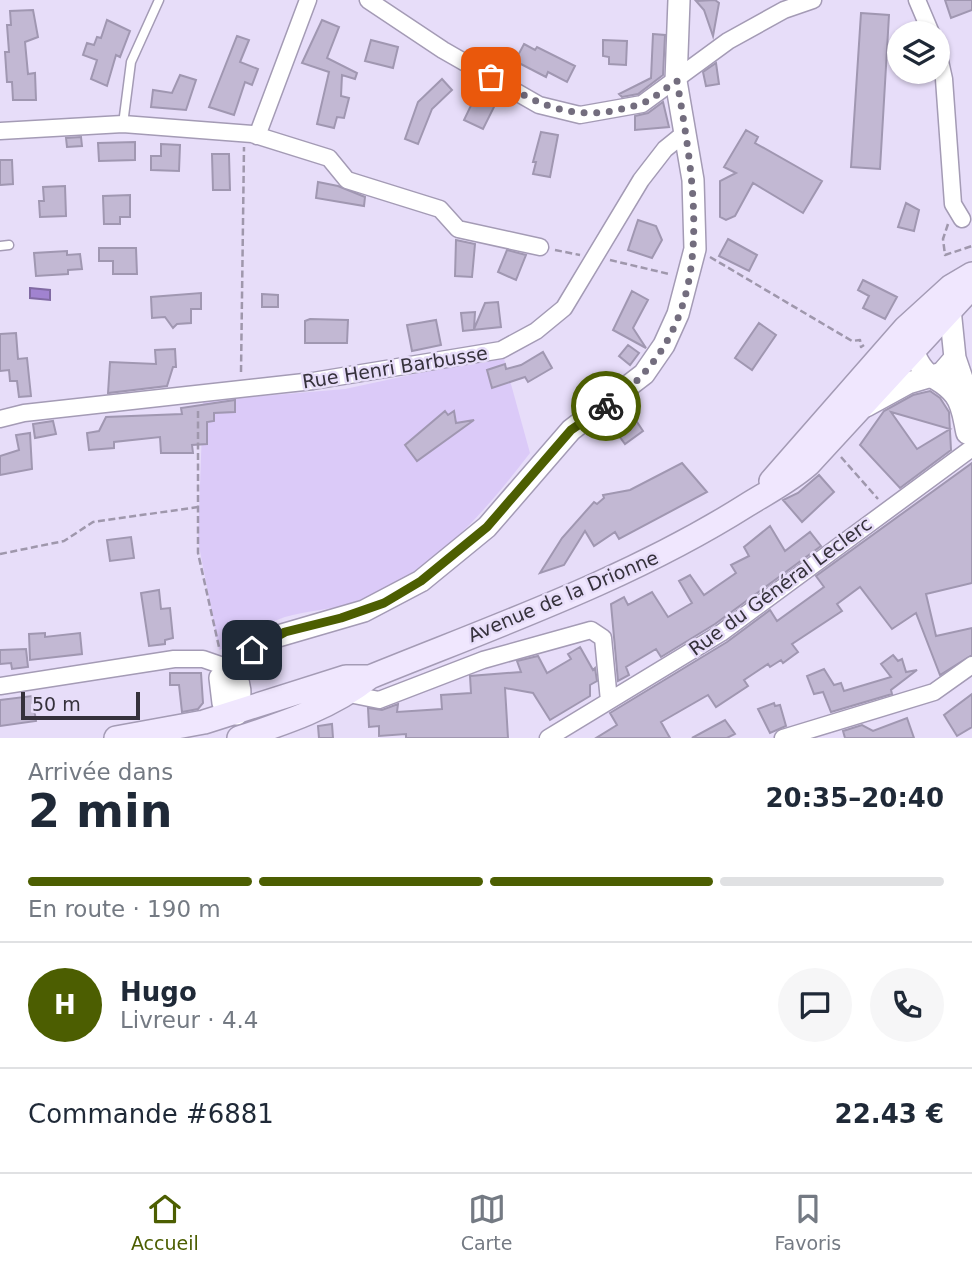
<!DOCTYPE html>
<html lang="fr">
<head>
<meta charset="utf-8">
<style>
  :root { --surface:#fff; --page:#f6f6f7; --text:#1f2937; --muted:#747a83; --line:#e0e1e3; --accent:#4c5e01 }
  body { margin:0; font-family:"DejaVu Sans",sans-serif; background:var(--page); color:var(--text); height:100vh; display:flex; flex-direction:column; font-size:26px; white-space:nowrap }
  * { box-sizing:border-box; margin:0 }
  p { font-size:23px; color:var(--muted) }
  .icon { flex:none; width:38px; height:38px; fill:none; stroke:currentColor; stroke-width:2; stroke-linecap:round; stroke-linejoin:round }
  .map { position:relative; height:738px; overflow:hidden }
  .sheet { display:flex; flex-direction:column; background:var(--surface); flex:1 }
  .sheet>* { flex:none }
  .controls { position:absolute; left:887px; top:21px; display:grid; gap:14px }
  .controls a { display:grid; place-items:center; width:63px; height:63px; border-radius:50%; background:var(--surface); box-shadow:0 2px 5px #0004; font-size:35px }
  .scale { position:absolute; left:21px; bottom:18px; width:119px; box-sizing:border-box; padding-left:7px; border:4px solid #35313b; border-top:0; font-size:19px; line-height:24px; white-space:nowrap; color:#35313b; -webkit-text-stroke:5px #e7ddf9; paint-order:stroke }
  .pin { position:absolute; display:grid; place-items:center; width:60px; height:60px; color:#fff; margin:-30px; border-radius:14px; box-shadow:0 4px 10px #0006 }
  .courier { position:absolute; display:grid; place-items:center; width:70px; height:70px; margin:-35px; border:5px solid #4c5e01; border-radius:50%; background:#fff; color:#222; box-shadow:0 2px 9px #0007 }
  .summary em { font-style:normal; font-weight:600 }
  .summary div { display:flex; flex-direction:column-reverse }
  .summary { display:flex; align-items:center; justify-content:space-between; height:119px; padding:0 28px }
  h1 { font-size:46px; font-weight:600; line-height:52px }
  .bar { display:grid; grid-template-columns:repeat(4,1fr); gap:10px 7px; align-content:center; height:84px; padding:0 28px }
  .bar i { height:9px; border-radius:5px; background:var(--line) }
  .bar .on { background:var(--accent) }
  .bar p { grid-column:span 4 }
  .line { display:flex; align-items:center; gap:18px; padding:0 28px; border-top:2px solid var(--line) }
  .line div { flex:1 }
  .round { display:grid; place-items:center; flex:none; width:74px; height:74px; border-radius:37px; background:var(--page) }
  .dock { display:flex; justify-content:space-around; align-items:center; height:98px; border-top:2px solid var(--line); background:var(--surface); font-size:19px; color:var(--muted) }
  .dock a { display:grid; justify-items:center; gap:4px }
  .dock .on { color:var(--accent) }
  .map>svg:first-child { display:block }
  .green { fill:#dbcaf8 }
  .water { fill:#a183d0; stroke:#816aa3; stroke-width:2 }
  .building { fill:#c2b8d3; stroke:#a097b1; stroke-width:2; fill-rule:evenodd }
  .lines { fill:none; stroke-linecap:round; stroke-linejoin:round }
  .service-casing { stroke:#a49bb5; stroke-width:11 }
  .minor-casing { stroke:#a49bb5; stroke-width:19 }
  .tertiary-casing { stroke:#a49bb5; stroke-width:24 }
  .secondary-casing { stroke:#a49bb5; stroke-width:26 }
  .path { stroke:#9f97ac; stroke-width:2.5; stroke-dasharray:7 3.5; stroke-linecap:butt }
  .service { stroke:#fff; stroke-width:8 }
  .minor { stroke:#fff; stroke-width:16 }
  .tertiary { stroke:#fff; stroke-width:21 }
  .secondary { stroke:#f0e7fe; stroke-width:23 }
  .done { stroke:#736d7e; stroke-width:7; stroke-dasharray:0 12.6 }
  .route { stroke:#4c5e01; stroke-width:9 }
  .labels { text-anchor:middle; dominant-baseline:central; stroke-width:5; stroke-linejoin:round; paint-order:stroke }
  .street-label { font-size:19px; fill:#35313b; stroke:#e7ddf9 }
</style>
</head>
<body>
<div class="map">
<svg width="972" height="738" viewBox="0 0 972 738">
  <rect width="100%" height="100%" fill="#e7ddf9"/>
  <path class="green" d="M503,355L530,453C481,517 428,578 348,604C328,610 306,611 285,617C261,624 243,642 219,650L198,541L203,401L345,389Z"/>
  <path class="water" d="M30,288L50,290V300L30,298Z"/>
  <path class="building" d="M715,0L719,3L713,36L704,10L696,1Z
    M945,0H972V10L951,18Z
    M33,10L38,37L25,42L28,74L35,73L36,100H13L12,82H7L5,52H9L7,25H11L10,11Z
    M861,13L889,15L880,169L851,167Z
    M107,20L130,31L120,57L116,55L107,86L91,79L97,60L83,55L87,43L94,45L97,37L101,38Z
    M322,20L339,27L327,58L357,73L355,79L342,75L341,96L349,98L344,118L337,117L334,128L317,124L329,72L302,63Z
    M653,34L665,35L663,75L638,94L622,97L619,94L651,78Z
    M237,36L249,40L240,62L258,69L252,85L245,82L234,115L209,107Z
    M371,40L398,47L393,68L365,61Z
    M603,40L627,41L626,65L609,64V57L603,56Z
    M524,44L535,50L537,47L575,66L567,82L548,72L546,77L515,61Z
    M716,63L719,84L706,86L703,72Z
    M180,75L196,80L186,110L151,107L153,90L172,93Z
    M442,79L452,90L432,109L418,144L405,139L418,102Z
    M476,95L495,105L483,129L464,120Z
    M663,102L669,127L635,130V116L648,113Z
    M746,130L758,137L755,143L822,181L803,213L753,183L735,216L726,220L720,217V181L736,173L724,167Z
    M541,132L558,135L550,177L533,174L536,162H533Z
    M81,137L82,146L67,147L66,138Z
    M135,142V160L99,161L98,143Z
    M161,144L180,145L179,171L151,170V156H161Z
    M212,154H229L230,190H213Z
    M0,160H12L13,184L0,185Z
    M318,182L338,186L365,197L364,206L316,198Z
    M65,186L66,216L40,217L39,201H44L43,187Z
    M130,195V217H120V224H104L103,196Z
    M906,203L919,210L914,231L898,227Z
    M638,220L656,226L662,240L652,258L628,250Z
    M728,239L757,255L749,271L719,256Z
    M456,240L475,244L472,277L455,276Z
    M99,248H136L137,274H113V261H99Z
    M507,250L526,255L516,280L498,272Z
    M67,251V255L80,254L82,269L68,270V274L36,276L34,253Z
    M863,280L897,297L885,319L863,308L869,296L858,290Z
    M632,291L648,300L633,328L646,348L613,330Z
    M201,293V309H191V323L177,324L173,328L165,317L152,318L151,297Z
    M262,294L278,295V307H262Z
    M498,302L501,327L463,331L461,313L475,312L474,329L485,303Z
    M310,319L348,320L347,343H305V321Z
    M436,320L441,345L412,351L407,325Z
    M759,323L776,335L752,370L735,358Z
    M16,333L18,359L27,358L31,396L19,397L17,381H10L9,370L0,371V334Z
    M628,345L639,353L630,365L619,356Z
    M175,349L176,367H173L167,386L108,393L110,362L156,364L155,350Z
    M543,352L552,368L528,382L525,377L492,388L487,370L505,364L506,369L521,365Z
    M930,391L940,398L949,412L951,450L900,488L860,445L884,411L913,395ZM891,412L950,429L917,449Z
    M235,400V412L214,413V421L207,422V444L192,445L193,453H161L160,437L114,442V448L89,450L87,433L99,431L106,417L182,414L181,408Z
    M445,411L448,415L454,411L456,423L474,420L417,461L405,445Z
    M633,416L643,431L625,444L614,429Z
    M53,421L56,434L35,438L33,424Z
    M30,433L32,469L0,475V456L19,450L16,435Z
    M682,463L707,492L619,539L615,532L594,546L585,531L564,565L540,573L562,538L594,502L597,504L604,498L603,495L630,490Z
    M972,463V583L926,594L936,636L972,628V655L940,675L916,613L892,629L860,587L837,604L842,611L792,644L798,652L783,663L781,660L770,667L768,664L744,680L748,686L716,707L708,695L661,722L670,738H596L617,725L610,713L727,642L770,610L777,621L824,587L816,576Z
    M819,475L834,492L802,522L783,500L798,493Z
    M770,526L785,551L810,532L821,546L715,624L661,657L656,649L626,667L629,675L618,681L611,604L624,597L628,605L652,592L668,617L692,603L679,581L690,575L704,595L736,573L731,565L749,556L744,547Z
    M131,537L134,558L110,561L107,540Z
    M159,590L161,609L170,608L173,638L165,640V644L149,646L141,593Z
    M45,633V637L80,633L82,654L30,660L29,634Z
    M580,647L593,670L595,668L597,681L590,685V696L550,720L533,693L505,688L508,738H406V734L379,736V726L369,727L368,708L382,710L398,704L397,712L442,709L441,695L471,693L470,676L521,672L517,661L538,656L547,673L571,659L568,654Z
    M26,649L28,667L12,669L11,663L0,664V650Z
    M893,655L898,661L902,659L906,672L917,670L891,690L892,694L831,712L823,692L814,694L807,676L824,669L834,685L841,683L844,691L891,677L881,664Z
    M170,673H201L203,703L198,709L182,712L179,685H170Z
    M972,694V727L957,736L944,715Z
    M32,696L36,721L0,726V700Z
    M774,703L775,706L780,705L786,726L770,733L758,709Z
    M907,718L914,738H845L843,731L862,725L873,731Z
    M725,720L735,734L727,738H692Z
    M332,724L333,738H319L318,726Z"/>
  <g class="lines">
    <defs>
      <path id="service" d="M123,124L131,62L159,0
        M0,246L9,245"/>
      <path id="minor" d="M368,0L443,50L539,105L580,115L642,104L728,41L784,10L813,0
        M917,0L931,33
        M938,52L944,79L953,204L962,219
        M0,131L123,124L252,134L329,158L347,180L440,209L458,229L540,247
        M257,136L308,0
        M0,419L24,413L313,381L501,350L536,331L564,308L641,180L665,149L686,132
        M0,686L174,659H203L229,668
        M349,694L379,700L483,660L591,630L603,638L609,701
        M548,738L721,633L972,448
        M783,738L934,692L972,665"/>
      <path id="tertiary" d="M950,309L955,358L971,405
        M913,350C925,383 939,374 955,395C963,405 964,420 967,433
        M866,406L908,383L942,373L955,358
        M229,668C243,682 241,696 237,714L223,703L220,678L268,639L364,611L421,581L487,527L571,430L644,374L664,345L678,314L695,249L693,180L676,81L679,0"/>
      <path id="secondary" d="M771,481L905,328L950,287L972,274
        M116,738L204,722L346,677H370
        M239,738C285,723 333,707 370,677C498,625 630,579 747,505C768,492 790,481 809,464L972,287"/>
    </defs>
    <use href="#service" class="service-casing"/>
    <use href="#minor" class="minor-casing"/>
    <use href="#tertiary" class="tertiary-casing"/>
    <use href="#secondary" class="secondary-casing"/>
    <path class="path" d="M948,224L943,239L945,255L972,246
      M555,250L580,255
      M710,257L852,341L860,340L861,347L864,345
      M610,260L669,274
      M241,372L244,147
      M198,411V553L219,647
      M841,457L878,499
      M0,554L64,541L93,522L198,507"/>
    <use href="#service" class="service"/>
    <use href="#minor" class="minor"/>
    <use href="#tertiary" class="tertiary"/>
    <use href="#secondary" class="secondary"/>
  </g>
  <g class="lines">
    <path class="done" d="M491,77C544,108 578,124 640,104C653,100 665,88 677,81C697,199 721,327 606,406"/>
    <path class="route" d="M252,650L285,632L341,618L384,603L421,581L487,527L571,430L606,406"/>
  </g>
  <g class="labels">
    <g class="street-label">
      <text transform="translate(395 367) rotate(-9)">Rue Henri Barbusse</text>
      <text transform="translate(780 586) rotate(-36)">Rue du Général Leclerc</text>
      <text transform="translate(563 596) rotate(-23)">Avenue de la Drionne</text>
    </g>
  </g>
</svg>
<div class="controls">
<a><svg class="icon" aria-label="layers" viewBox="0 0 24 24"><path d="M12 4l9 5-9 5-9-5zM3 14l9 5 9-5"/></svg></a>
</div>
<div class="scale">50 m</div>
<div class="pin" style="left:491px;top:77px;background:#ea580c"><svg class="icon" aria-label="bag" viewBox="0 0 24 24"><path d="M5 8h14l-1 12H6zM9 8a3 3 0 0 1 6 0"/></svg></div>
<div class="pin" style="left:252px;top:650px;background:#1f2937"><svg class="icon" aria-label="home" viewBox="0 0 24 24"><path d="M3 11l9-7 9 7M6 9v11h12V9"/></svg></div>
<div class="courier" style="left:606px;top:406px"><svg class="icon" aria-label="bike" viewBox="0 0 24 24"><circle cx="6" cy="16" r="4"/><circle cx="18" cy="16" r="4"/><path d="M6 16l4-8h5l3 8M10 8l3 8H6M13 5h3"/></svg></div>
</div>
<section class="sheet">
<div class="summary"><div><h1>2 min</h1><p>Arrivée dans</p></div><em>20:35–20:40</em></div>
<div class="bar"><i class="on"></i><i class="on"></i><i class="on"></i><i></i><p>En route · 190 m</p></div>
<div class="line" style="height:126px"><b class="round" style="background:var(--accent);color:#fff">H</b><div><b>Hugo</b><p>Livreur · 4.4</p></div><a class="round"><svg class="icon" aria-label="chat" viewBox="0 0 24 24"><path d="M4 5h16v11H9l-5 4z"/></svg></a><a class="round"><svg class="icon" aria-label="phone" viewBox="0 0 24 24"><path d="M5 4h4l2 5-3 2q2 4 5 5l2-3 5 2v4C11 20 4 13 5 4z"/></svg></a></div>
<div class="line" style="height:91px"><div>Commande #6881</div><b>22.43 €</b></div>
</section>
<nav class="dock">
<a class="on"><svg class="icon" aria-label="home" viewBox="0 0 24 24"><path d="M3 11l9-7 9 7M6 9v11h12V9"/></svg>Accueil</a>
<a><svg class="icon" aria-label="map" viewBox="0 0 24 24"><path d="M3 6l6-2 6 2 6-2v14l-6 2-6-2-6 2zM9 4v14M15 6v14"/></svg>Carte</a>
<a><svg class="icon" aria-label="saved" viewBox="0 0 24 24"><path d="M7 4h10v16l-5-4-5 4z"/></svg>Favoris</a>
</nav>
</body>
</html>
